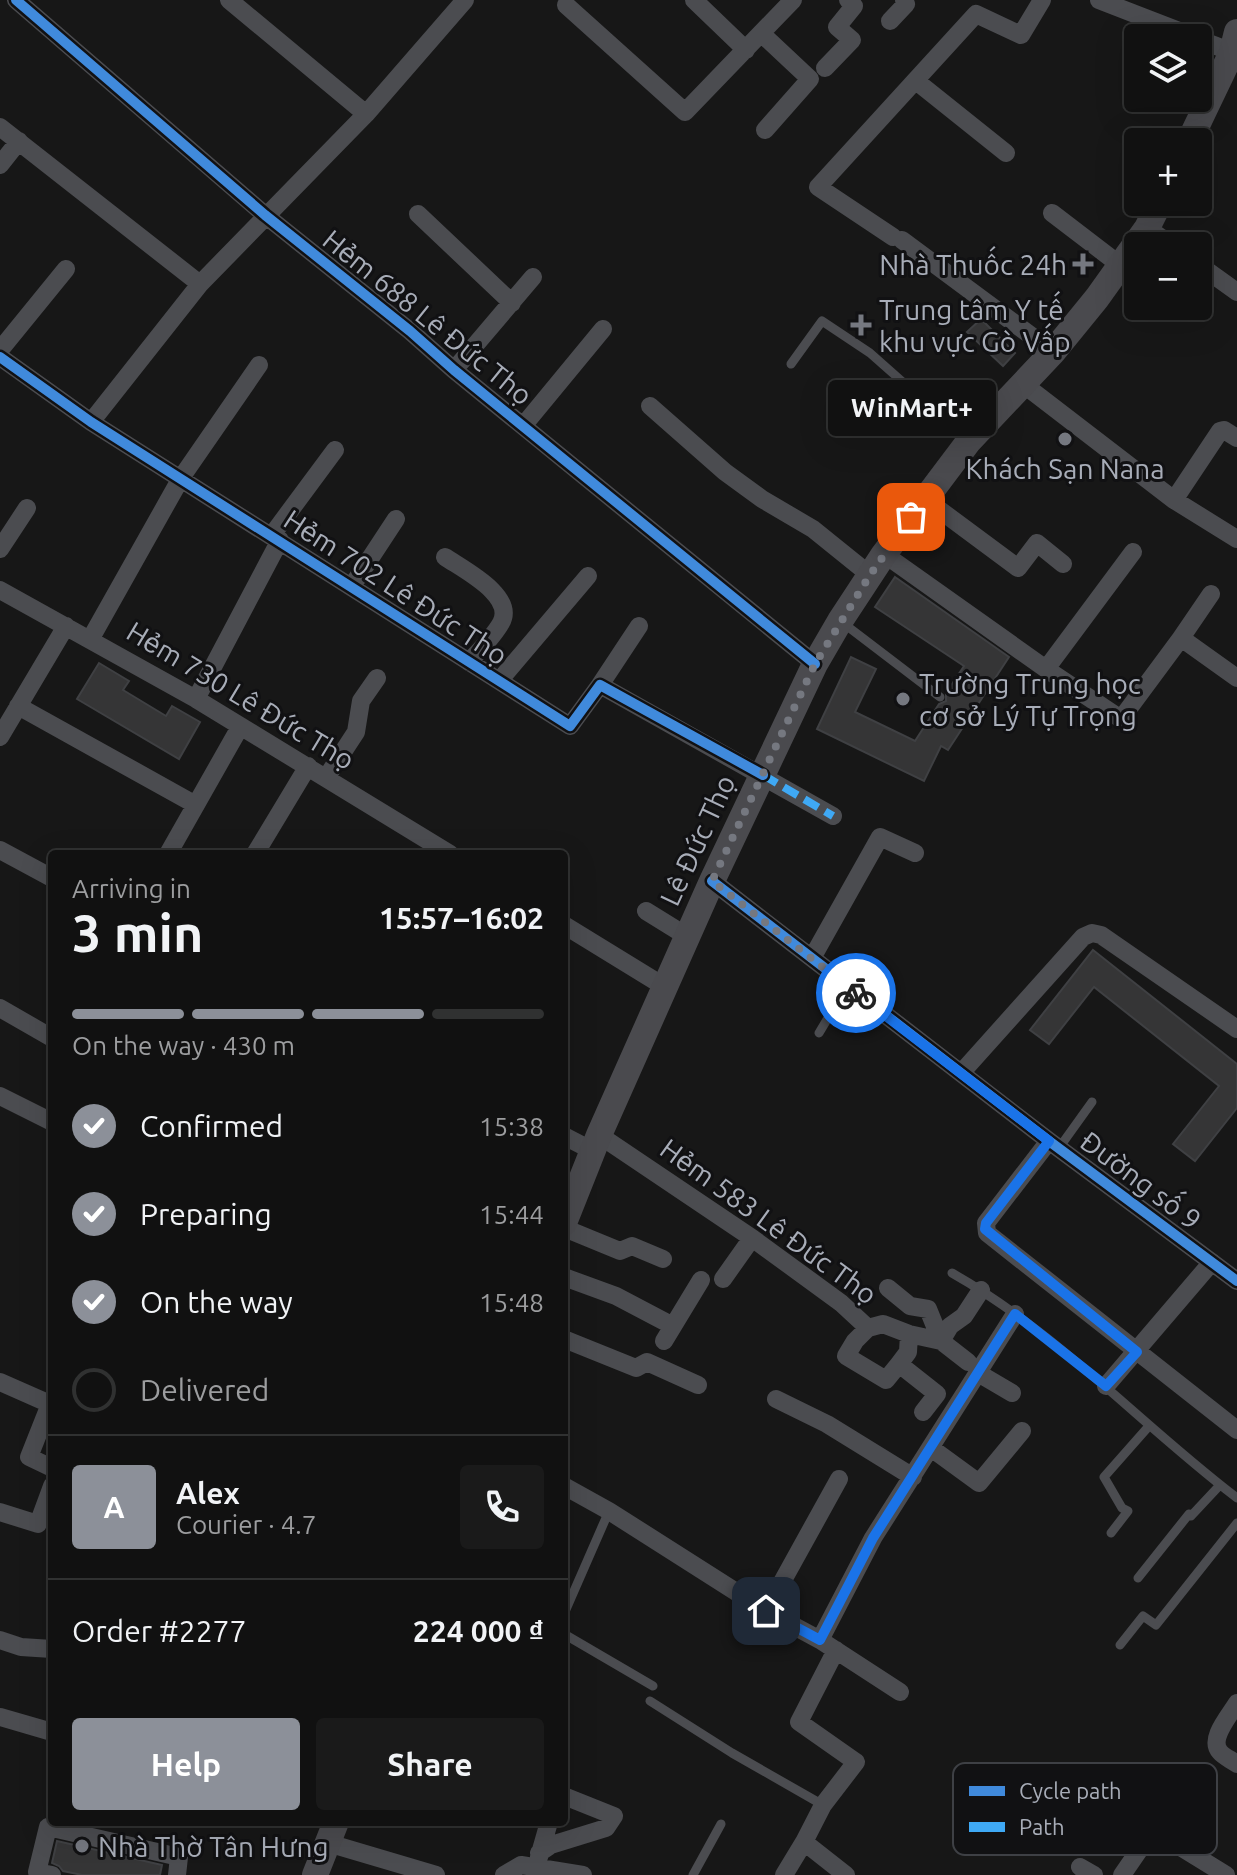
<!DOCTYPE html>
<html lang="en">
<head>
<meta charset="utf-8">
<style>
  :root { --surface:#111; --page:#1a1a1a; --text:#f1f3f6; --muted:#9c9d9f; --line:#303131; --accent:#8c9099 }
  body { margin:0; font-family:Ubuntu,sans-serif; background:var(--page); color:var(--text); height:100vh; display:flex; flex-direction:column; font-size:30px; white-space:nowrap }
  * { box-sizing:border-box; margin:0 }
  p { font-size:26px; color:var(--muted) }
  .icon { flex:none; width:44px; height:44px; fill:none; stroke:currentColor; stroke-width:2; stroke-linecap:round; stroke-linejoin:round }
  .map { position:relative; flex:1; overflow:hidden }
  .sheet { position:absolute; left:48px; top:850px; width:520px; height:976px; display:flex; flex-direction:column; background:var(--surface); border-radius:8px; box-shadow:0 8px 32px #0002,0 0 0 2px var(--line) }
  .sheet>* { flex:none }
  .fabs { position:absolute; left:1124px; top:24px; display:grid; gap:16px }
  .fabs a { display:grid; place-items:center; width:88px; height:88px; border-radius:8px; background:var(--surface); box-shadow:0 8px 32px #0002,0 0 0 2px var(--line); font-size:40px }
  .pin { position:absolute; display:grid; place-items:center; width:68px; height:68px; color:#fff; margin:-34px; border-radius:16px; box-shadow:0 4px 12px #0006 }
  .courier { position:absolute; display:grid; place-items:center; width:80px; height:80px; margin:-40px; border:6px solid #1a73e8; border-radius:50%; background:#fff; color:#222; box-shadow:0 2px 10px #0007 }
  .bubble { position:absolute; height:56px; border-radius:8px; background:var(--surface); box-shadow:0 8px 32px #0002,0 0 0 2px var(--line); font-size:26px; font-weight:600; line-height:56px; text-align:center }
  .headline em { font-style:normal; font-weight:600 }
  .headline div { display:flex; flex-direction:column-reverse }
  .headline { display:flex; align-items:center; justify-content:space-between; height:136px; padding:0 24px }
  h1 { font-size:52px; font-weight:600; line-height:60px }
  .bar { display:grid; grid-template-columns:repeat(4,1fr); gap:12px 8px; align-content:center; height:96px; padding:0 24px }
  .bar i { height:10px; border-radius:6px; background:var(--line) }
  .bar .active { background:var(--accent) }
  .bar p { grid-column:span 4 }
  .line { display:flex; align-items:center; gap:20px; padding:0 24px; border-top:2px solid var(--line) }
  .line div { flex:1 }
  .round { display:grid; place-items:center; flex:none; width:84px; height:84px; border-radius:8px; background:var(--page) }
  ol { padding:0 24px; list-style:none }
  li { display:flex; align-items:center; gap:24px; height:88px }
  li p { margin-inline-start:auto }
  li .icon { padding:8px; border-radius:50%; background:var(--accent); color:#fff; stroke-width:4 }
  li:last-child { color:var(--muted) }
  li i { width:44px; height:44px; border:4px solid var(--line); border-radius:50% }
  .primary-button { display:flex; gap:16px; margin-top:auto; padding:16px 24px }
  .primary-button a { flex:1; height:92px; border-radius:8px; background:var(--accent); color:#fff; font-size:32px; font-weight:600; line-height:92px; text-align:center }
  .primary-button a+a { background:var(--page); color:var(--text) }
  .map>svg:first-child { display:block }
  .building { fill:#353536; stroke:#3f4043; stroke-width:2 }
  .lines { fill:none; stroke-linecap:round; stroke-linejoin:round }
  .lane { stroke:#4b4c50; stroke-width:9 }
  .street { stroke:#4b4c50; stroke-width:18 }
  .secondary { stroke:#4a4a4e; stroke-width:26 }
  .quiet { stroke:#3fa9f5; stroke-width:8; stroke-dasharray:16 8; stroke-linecap:butt }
  .cycleway-casing { stroke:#111113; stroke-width:15 }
  .cycleway { stroke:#408adc; stroke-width:10 }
  .done { stroke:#757880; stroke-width:8; stroke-dasharray:0 14.4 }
  .route { stroke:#1a73e8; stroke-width:10 }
  .poi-dot { fill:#757880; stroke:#111113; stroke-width:3 }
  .labels { text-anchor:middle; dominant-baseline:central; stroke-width:6; stroke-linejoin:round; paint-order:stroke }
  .poi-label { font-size:28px; fill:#a8adb8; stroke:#111113; text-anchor:start }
  .street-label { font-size:28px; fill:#a8adb8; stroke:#111113 }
  .key { fill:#111113; stroke:#3e4045; stroke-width:2 }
  .key-label { font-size:22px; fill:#a8adb8 }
</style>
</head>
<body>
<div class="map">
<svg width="1237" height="1875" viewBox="0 0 1237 1875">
  <rect width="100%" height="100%" fill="#171717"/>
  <path class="building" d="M981,319L1015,353L1003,366L967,332Z
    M895,577L1009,657L948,750L941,746L924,781L817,729L851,657L876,669L855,712L915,741L939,704L946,701V693L964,666L875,607Z
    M99,663L129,681L123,690L166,716L172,706L200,722L179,759L77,699Z
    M1093,950L1237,1064V1108L1195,1161L1173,1144L1219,1086L1094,987L1049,1044L1030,1030Z
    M57,1841L162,1865L160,1875H82L63,1871L59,1866L52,1863Z"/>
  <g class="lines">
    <path class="lane" d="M791,364L822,321L870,353L967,439
      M843,623L940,697
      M819,1033L847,986
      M1059,1148L1092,1102
      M952,1273C1058,1333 1141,1425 1237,1498
      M1111,1533L1128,1511L1122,1508L1104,1477L1149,1426
      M1138,1578L1189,1514L1191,1516L1220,1485
      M564,1614L609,1511
      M564,1634L653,1686
      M1120,1645L1143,1616L1156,1625L1237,1523
      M650,1701L732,1753L823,1805
      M693,1875L721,1824"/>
    <path class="street" d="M16,0L265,215L410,331L454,370L815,664
      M229,0L366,114
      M694,0L746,50
      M1099,0L1197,38
      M566,5L685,112L793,0
      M890,21L906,4L904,0
      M762,34L810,79L765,130
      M1198,39L1237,54
      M825,68L852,40L837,27L854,6L848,0
      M916,81L1006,153
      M0,127L200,284
      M0,165L19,141
      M1052,213L1120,265
      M418,214L512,303
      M1147,228L1173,246
      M893,237L818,187L976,14L1021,35L1042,0
      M902,240L1053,352
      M1198,264L1237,292
      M0,350L66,269
      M0,357L91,422L570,726L600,685L833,816
      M454,370L533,277
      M1023,384L1174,500L1237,539
      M650,406L725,472L762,499L813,529L870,575
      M91,422L200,284L366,114L465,0
      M523,426L603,329
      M925,499L1018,568L1037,543L1063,564
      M1174,500L1220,431L1224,430L1237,438
      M272,535L335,450
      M0,549L27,508
      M884,554L1046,669L1121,719L1181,638L1237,678
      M445,557C464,570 516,596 501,623C493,637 480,650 469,662
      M352,586L396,519
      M0,590L196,699L450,854
      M91,638L181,478L259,365
      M1181,638L1211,594
      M1046,669L1133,552
      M499,681L588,576
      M600,685L639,626
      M196,699L280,540
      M18,706L196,805
      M0,737L66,626
      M326,778L356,732L361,701L377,678
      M0,850L52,878
      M168,854L240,727
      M255,854L308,766
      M712,881L1049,1141L1237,1281
      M646,911L688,937
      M564,925L665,987
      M812,958L880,837L915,853
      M0,1008L52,1038
      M962,1072L1083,937L1092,933L1101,935L1237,1029
      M0,1096L52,1122
      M599,1135L752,1238L841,1303L868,1328L883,1324L909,1334L941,1341L950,1326L964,1316L981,1290
      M564,1136L593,1151
      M1049,1141L986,1223L987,1233L1237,1430
      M564,1228L620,1251L632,1246L663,1259
      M564,1277L616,1296L673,1326
      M723,1279L752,1238
      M888,1288L910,1306L928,1309L941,1341L968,1362
      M868,1328L855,1341L846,1356L886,1380L899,1364
      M909,1334L908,1352L899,1364L937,1394L923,1412
      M564,1339L636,1368L647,1362L698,1385
      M664,1341L701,1280
      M978,1373L1012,1393
      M0,1382L50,1404L29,1457L52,1468
      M1106,1386L1212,1262
      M776,1399L827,1424L913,1477
      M931,1448L979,1483L1022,1431
      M564,1486L609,1511L766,1611L820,1640L900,1692
      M0,1512L38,1524L52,1486
      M766,1611L839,1479
      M0,1640L21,1647L52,1649
      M820,1640L873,1538L1015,1314
      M1237,1703C1230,1715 1208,1739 1220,1752C1224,1757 1232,1760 1237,1764
      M0,1717L52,1732
      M804,1842L823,1805L856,1762L799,1722L836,1650
      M328,1843L436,1875
      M539,1853L551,1845L606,1828L614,1816L564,1796
      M539,1857L549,1822
      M1080,1867L1094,1875
      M52,1875L37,1872L48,1827L179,1857L177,1875
      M504,1875L521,1865L583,1875
      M784,1875L804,1842L846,1875
      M1122,1875L1153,1830L1226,1875"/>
    <path class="secondary" d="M1189,142L1232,52L1237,32
      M564,1223L599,1135L712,881L815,664L840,621L884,554L969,441L1053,352L1097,298L1147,228L1160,202
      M315,1875L336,1822"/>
    <path class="quiet" d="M763,775L833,816"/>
    <defs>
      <path id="cycleway" d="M16,0L265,215L410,331L454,370L815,664
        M0,357L91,422L570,726L600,685L763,775
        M712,881L1049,1141L1237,1281"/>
    </defs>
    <use href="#cycleway" class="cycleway-casing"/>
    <use href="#cycleway" class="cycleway"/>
  </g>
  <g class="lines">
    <path class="done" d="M856,993L712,881L815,664L870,575L911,517"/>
    <path class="route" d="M766,1611L820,1640L873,1538L1015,1314L1106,1386L1137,1352L985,1229L986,1223L1049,1141L856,993"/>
  </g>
  <g class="poi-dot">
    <path d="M1079 252h8v8h8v8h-8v8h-8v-8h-8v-8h8z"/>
    <path d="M857 313h8v8h8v8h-8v8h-8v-8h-8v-8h8z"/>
    <circle cx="1065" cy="439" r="8"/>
    <circle cx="903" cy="699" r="8"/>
    <circle cx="82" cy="1846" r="8"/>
  </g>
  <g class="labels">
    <g class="poi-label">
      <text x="1067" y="264" text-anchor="end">Nhà Thuốc 24h</text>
      <text x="879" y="309">Trung tâm Y tế<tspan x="879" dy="32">khu vực Gò Vấp</tspan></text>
      <text x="1065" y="468" text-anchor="middle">Khách Sạn Nana</text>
      <text x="919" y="683">Trường Trung học<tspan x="919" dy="32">cơ sở Lý Tự Trọng</tspan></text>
      <text x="98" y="1846">Nhà Thờ Tân Hưng</text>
    </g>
    <g class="street-label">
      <text transform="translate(428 317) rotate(39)">Hẻm 688 Lê Đức Thọ</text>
      <text transform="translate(396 587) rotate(33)">Hẻm 702 Lê Đức Thọ</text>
      <text transform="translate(241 695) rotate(31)">Hẻm 730 Lê Đức Thọ</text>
      <text transform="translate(697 840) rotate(-65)">Lê Đức Thọ</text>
      <text transform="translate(1141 1180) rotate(37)">Đường số 9</text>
      <text transform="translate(769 1221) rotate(36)">Hẻm 583 Lê Đức Thọ</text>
    </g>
  </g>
  <rect x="953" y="1763" width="264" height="92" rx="12" class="key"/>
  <rect x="969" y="1786" width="36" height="10" fill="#408adc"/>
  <rect x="969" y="1822" width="36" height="10" fill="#3fa9f5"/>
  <g class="key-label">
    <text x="1019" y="1799">Cycle path</text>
    <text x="1019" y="1835">Path</text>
  </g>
</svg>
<div class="fabs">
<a><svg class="icon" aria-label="layers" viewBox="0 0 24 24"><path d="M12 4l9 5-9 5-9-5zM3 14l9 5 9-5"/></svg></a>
<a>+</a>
<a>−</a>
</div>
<div class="pin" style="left:911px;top:517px;background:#ea580c"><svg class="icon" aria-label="bag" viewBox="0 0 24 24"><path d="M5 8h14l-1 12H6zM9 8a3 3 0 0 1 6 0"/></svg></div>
<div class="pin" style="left:766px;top:1611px;background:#1f2937"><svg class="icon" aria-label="home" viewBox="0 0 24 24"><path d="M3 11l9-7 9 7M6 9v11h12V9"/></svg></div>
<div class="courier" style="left:856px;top:993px"><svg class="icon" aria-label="bike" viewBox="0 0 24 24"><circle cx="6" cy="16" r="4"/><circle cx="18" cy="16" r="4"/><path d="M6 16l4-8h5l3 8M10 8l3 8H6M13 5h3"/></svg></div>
<div class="bubble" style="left:828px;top:380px;width:168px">WinMart+</div>
<section class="sheet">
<div class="headline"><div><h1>3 min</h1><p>Arriving in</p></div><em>15:57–16:02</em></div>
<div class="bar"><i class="active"></i><i class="active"></i><i class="active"></i><i></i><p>On the way · 430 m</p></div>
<ol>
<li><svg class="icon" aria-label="check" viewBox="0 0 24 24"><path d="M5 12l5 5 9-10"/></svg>Confirmed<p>15:38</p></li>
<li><svg class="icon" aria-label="check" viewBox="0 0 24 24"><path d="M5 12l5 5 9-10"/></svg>Preparing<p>15:44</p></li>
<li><svg class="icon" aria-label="check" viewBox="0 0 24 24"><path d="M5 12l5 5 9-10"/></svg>On the way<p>15:48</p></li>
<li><i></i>Delivered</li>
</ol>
<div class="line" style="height:144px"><b class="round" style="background:var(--accent);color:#fff">A</b><div><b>Alex</b><p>Courier · 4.7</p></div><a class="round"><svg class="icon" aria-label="phone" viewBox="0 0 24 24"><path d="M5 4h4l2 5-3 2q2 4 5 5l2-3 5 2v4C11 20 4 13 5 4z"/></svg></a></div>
<div class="line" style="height:104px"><div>Order #2277</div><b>224 000 ₫</b></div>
<div class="primary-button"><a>Help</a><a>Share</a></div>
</section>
</div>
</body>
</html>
